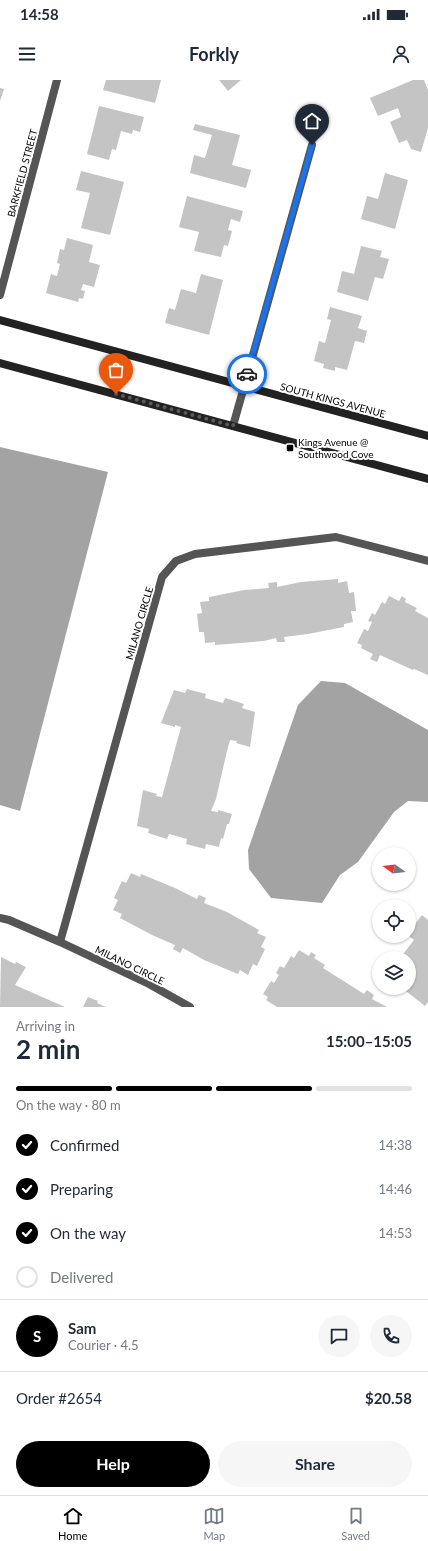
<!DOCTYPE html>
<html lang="en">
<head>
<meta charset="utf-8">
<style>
  :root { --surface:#fff; --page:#f6f6f7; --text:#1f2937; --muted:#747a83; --line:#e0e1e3; --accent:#000 }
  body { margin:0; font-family:Lato,sans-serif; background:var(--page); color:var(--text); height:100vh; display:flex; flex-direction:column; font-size:15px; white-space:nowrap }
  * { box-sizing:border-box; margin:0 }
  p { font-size:13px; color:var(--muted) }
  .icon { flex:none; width:22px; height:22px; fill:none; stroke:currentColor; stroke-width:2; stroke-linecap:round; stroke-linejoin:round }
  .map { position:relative; height:927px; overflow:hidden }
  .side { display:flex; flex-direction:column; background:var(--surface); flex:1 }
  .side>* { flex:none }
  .needle { width:26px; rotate:285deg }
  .buttons { position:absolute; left:372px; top:767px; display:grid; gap:8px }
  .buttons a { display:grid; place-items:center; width:44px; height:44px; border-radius:50%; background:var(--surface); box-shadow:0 1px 3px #0004; font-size:20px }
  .pin { position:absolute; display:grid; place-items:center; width:34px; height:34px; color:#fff; margin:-41px -17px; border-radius:50% 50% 50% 0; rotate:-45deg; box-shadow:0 0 4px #0007 }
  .pin .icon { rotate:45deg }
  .courier { position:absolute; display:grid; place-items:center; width:40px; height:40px; margin:-20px; border:3px solid #1a73e8; border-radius:50%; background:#fff; color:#222; box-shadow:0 1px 5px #0007 }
  .overview em { font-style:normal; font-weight:700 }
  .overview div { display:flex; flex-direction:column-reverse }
  .overview { display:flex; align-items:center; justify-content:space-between; height:68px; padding:0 16px }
  h1 { font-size:26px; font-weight:700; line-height:30px }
  .bar { display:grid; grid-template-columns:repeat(4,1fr); gap:6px 4px; align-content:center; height:48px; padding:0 16px }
  .bar i { height:5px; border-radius:3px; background:var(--line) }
  .bar .on { background:var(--accent) }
  .bar p { grid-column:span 4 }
  .line { display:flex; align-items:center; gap:10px; padding:0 16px; border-top:1px solid var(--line) }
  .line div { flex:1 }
  .round { display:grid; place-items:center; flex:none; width:42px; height:42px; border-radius:21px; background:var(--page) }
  ol { padding:0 16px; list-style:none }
  li { display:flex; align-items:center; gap:12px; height:44px }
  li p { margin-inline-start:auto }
  li .icon { padding:4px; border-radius:50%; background:var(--accent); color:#fff; stroke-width:4 }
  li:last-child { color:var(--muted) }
  li i { width:22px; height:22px; border:2px solid var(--line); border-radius:50% }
  .button { display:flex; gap:8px; margin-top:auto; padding:8px 16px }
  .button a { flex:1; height:46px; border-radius:24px; background:var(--accent); color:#fff; font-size:16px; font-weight:700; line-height:46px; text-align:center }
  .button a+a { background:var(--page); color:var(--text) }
  .status { display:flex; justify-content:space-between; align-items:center; height:28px; padding:0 20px; background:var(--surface); direction:ltr }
  .status svg { height:11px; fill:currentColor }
  header { display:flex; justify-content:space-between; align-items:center; height:52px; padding:0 16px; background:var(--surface); font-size:18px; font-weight:700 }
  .menu { display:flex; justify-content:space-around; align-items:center; height:56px; border-top:1px solid var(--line); background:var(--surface); font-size:11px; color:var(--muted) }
  .menu a { display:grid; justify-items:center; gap:2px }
  .menu .on { color:var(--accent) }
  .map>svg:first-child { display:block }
  .water { fill:#a3a3a3 }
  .building { fill:#c4c4c4 }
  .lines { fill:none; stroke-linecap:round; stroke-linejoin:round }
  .street { stroke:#555; stroke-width:8 }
  .secondary { stroke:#222; stroke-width:8 }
  .done { stroke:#595959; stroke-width:4; stroke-dasharray:0 7.2 }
  .route { stroke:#1a73e8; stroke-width:5 }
  .poi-dot { fill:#000; stroke:#fff; stroke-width:1.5 }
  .labels { text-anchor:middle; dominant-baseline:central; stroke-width:4; stroke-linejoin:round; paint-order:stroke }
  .street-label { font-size:10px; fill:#000; stroke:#fff }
  .poi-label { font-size:10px; fill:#000; stroke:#fff; text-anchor:start }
</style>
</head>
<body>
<div class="status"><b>14:58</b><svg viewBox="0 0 49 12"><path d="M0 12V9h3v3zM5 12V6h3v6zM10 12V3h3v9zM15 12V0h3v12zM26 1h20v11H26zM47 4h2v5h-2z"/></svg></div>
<header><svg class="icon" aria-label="menu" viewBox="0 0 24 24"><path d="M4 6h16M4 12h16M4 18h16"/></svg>Forkly<svg class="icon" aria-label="person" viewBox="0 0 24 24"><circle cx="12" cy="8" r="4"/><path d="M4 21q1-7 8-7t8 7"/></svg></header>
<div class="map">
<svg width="428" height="927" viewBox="0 0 428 927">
  <rect width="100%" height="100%" fill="#fff"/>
  <path class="water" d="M0,367L108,392L20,731L0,725Z
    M321,601L345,603L428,650V722L408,721L394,732L358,782L340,795L322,823L271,818L249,789L248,770L298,625Z"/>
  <path class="building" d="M106,0H161L155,23L103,10Z
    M219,0H241L228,11Z
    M413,0H424L428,10V48L421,72L411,69L407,60L399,63L390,42L401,37L398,28L378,36L370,18Z
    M0,8L4,9L0,21Z
    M99,26L144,37L140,52L133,50L132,54L121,51L116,70L112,69L109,80L87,74Z
    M195,44L240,55L232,85L251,90L246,108L190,93L194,75L205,78L212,55L193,50Z
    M81,91L124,102L110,155L81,148L90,113L76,110Z
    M385,93L408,100L395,149L361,139L367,116L378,119Z
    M187,116L243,131L240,142L231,139L228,150L232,151L228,166L224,165L221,177L194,171L199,152L179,147Z
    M67,158L93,165L89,182L100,185L94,207L83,204L81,210L85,211L83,219L79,218L78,222L46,213L51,194L57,196L60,184L57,183L60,169L64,170Z
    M361,166L382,171L380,177L389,179L383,199L375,197L368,221L337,212L342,191L354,194Z
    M201,194L223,200L209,255L165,243L169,228L175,230L181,209L196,213Z
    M330,227L362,236L358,248L367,251L364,263L355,261L347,290L335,287V291L323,288L324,284L314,281L319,261L325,263L331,240L327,239Z
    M338,499V503L347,501L349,513L354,512L356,531H351L353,542L344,544V547L308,554L284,557L285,562H277L276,558L264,561L215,565V562L205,563L204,552H199L197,534L202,533L200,522L209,521V517L244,510L269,508L268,503L277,502V507L301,502Z
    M389,516L399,521L402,516L406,519L405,522L417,528L415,531L428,538V595L414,589L413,590L380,575L377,582L370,579L373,574L361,568L362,565L357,563L364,549L368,551L372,542L368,541L372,533L375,535L382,522L385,524Z
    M187,609L206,614L205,618L223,623L225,618L244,624L242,628L255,632L250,667L236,663L237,661L230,660L227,671L216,719L211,731L218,732V730L232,734L229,744H227L223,759L221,758L219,767L206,764L205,769L186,764L187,759L169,754L167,759L148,753L149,749L137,746L143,710L157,714L156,716L162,717L181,647L175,645V647L161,643L174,610L185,613Z
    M131,793L140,797L141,794L175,808L197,819L199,815L206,818L204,823L227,832L259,850L257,853L266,857L261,867L265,869L257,886L253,884L248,895L240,890L238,894L204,880L183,868L180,873L173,869L175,865L152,855L120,838L122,834L113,830L118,820L114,818L122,801L126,803Z
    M422,835L428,840V922L425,926L402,908H409V878H400L414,860L409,856V852Z
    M299,870L309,876L311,872L316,875L314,878L325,885L323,888L364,914L367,910L374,915L372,919L387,927H277L266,920L268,917L263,914L271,901L274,903L279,895L276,893L280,886L284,888L291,876L294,878Z
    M1,877L15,884L16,882L26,887L15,905L65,927H0Z
    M88,917L98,921L97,923L106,927H83Z"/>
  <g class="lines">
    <path class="street" d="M0,215L57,0
      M233,346L312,65
      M0,838L9,840L60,862L149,904L190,927
      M60,862L162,497L176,481L195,474L336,457L428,481"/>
    <path class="secondary" d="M0,240L428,356
      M0,283L428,399"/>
  </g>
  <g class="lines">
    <path class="done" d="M116,314L233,346L247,294"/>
    <path class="route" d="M247,294L312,65"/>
  </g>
  <rect class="poi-dot" x="286" y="364" width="8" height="8" rx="2"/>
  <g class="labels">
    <g class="street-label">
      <text transform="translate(22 93) rotate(-75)">BARKFIELD STREET</text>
      <text transform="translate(333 320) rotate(15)">SOUTH KINGS AVENUE</text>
      <text transform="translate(139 543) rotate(-74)">MILANO CIRCLE</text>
      <text transform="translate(130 885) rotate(26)">MILANO CIRCLE</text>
    </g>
    <g class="poi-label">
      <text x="298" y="362">Kings Avenue @<tspan x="298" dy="12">Southwood Cove</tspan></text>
    </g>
  </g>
</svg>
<div class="buttons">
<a><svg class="needle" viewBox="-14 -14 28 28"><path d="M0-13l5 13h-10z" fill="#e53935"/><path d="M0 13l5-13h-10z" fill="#747a83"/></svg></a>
<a><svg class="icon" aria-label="locate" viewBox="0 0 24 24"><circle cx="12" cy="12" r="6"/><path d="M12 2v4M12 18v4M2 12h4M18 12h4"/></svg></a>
<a><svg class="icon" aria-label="layers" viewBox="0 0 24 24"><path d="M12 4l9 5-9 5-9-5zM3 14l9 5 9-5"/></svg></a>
</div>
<div class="pin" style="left:116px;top:314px;background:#ea580c"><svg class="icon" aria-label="bag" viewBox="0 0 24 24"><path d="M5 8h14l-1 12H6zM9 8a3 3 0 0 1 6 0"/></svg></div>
<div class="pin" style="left:312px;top:65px;background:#1f2937"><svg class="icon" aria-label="home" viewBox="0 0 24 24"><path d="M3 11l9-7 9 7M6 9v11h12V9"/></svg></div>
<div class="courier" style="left:247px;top:294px"><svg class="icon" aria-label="car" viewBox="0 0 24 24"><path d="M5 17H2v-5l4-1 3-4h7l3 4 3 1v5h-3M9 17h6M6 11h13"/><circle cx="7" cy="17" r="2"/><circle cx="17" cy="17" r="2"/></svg></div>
</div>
<section class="side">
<div class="overview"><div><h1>2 min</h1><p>Arriving in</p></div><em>15:00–15:05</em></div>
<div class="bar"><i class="on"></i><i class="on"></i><i class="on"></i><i></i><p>On the way · 80 m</p></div>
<ol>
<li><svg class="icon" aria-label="check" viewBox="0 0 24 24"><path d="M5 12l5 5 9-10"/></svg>Confirmed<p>14:38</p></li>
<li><svg class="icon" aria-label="check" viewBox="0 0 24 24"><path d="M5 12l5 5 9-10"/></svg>Preparing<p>14:46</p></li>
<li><svg class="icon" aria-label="check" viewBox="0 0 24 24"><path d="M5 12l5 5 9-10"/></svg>On the way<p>14:53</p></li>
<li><i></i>Delivered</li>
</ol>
<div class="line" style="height:72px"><b class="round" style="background:var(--accent);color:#fff">S</b><div><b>Sam</b><p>Courier · 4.5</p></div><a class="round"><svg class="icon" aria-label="chat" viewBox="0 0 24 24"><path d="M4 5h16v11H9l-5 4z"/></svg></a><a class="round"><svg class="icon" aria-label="phone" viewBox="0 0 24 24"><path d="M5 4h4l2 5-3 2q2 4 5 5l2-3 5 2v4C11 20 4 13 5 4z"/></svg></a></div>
<div class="line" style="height:52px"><div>Order #2654</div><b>$20.58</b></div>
<div class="button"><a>Help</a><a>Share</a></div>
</section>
<nav class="menu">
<a class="on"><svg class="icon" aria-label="home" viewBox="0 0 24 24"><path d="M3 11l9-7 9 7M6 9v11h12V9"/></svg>Home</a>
<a><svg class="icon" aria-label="map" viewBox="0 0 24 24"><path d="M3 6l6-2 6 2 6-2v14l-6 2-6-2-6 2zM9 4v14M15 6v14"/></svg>Map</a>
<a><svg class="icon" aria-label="saved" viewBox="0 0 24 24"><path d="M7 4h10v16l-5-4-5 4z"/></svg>Saved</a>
</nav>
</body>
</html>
